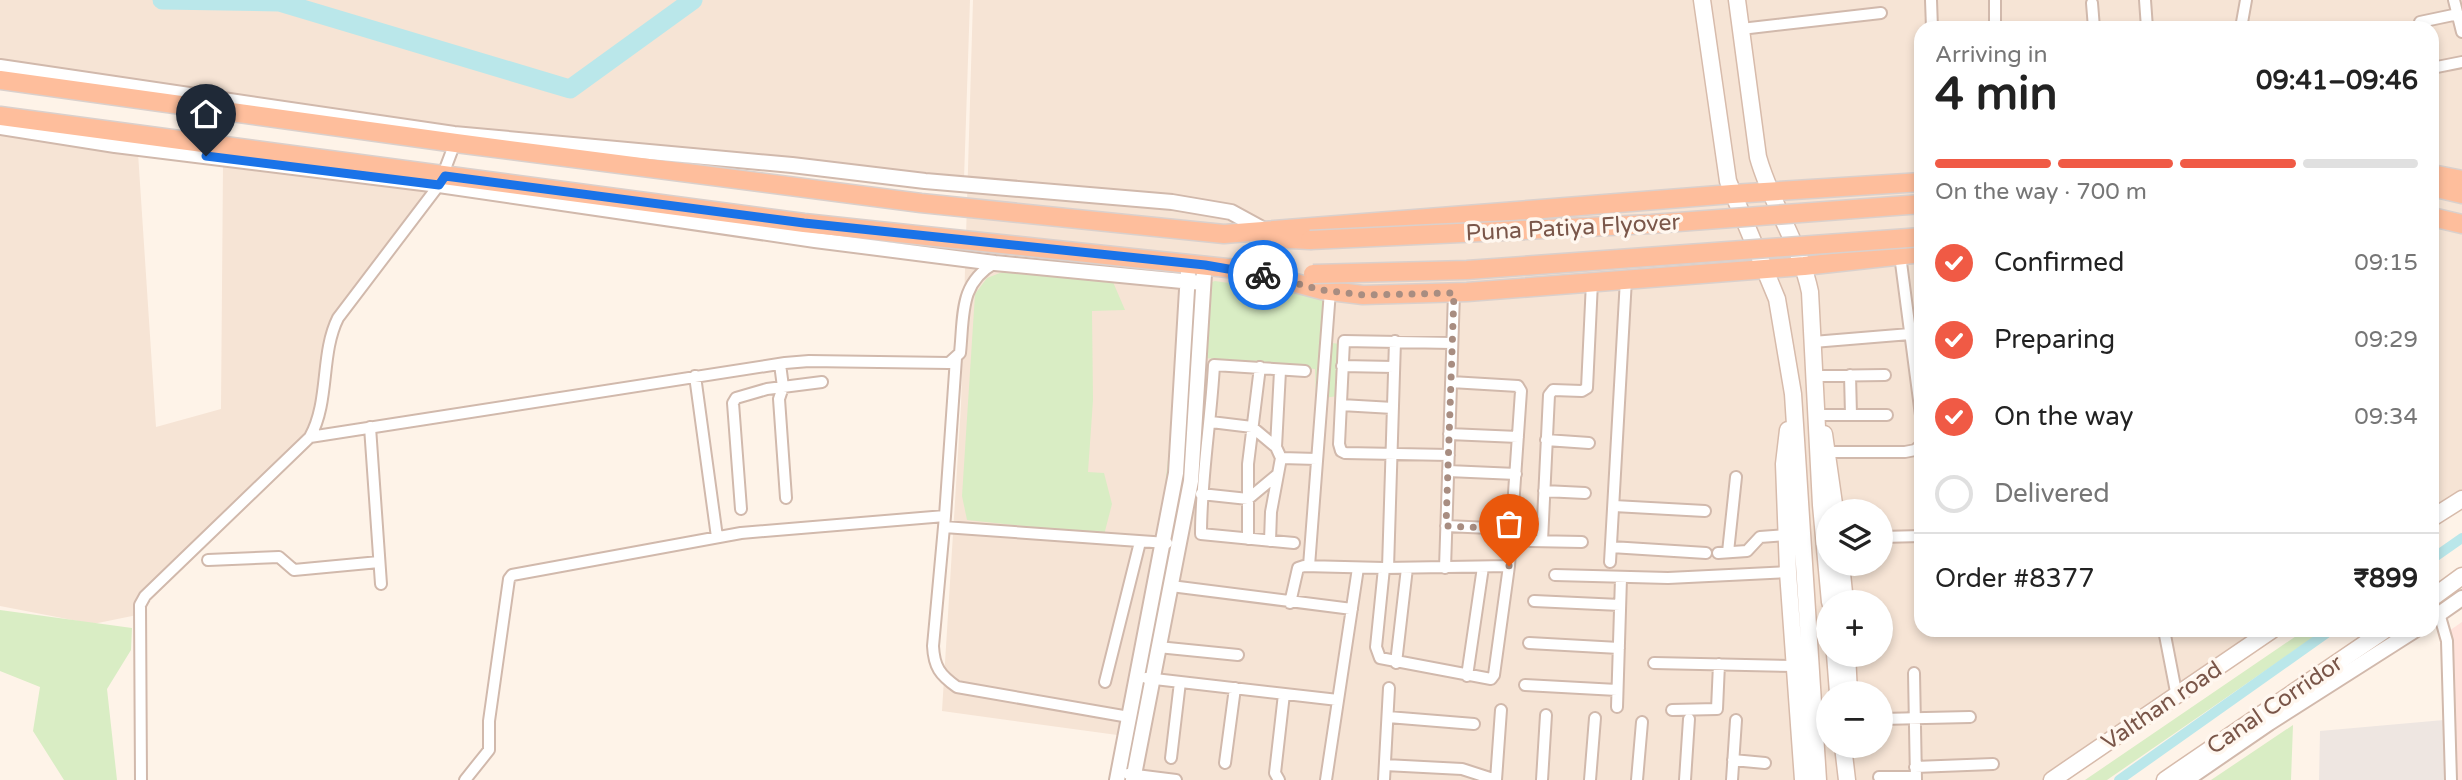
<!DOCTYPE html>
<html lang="en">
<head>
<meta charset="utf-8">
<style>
  :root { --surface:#fff; --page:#f2f2f2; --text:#222; --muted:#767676; --line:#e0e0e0; --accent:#f05a45 }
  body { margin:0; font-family:"Varela Round",sans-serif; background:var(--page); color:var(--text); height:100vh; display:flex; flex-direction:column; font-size:26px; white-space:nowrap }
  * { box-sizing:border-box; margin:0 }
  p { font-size:23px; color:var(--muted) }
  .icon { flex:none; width:38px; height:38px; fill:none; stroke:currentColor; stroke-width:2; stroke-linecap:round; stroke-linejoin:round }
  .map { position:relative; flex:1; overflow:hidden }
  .sheet { position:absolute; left:1914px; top:21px; width:525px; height:616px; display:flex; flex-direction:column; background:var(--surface); border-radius:21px; box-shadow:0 4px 10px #0003 }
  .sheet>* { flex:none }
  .fabs { position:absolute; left:1816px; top:499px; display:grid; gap:14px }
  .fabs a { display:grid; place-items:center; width:77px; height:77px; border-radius:50%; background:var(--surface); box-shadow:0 4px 10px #0003; font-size:35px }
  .pin { position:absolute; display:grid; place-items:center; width:60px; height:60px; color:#fff; margin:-72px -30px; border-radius:50% 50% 50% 0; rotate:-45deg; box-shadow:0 0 7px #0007 }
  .pin .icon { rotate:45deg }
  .courier { position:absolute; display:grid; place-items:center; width:70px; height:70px; margin:-35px; border:5px solid #1a73e8; border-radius:50%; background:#fff; color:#222; box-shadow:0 2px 9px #0007 }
  .summary em { font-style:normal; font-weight:800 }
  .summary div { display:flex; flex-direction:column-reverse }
  .summary { display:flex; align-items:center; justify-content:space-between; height:119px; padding:0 21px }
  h1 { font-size:46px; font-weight:800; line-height:52px }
  .bar { display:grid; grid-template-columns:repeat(4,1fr); gap:10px 7px; align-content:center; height:84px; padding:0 21px }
  .bar i { height:9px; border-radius:5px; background:var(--line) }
  .bar .active { background:var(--accent) }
  .bar p { grid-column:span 4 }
  .line { display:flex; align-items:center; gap:18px; padding:0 21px; border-top:2px solid var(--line) }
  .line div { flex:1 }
  ol { padding:0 21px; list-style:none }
  li { display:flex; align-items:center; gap:21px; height:77px }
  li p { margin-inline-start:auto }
  li .icon { padding:7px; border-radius:50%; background:var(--accent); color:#fff; stroke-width:4 }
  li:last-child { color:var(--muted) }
  li i { width:38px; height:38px; border:4px solid var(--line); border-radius:50% }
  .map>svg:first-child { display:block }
  .residential { fill:#f6e4d5; fill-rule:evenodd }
  .commercial { fill:#ffe2db }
  .industrial { fill:#eee6e1 }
  .green { fill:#d9edc4 }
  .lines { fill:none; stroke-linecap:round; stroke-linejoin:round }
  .canal { stroke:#bae7ea; stroke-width:10 }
  .river { stroke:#bae7ea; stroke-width:19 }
  .minor-casing { stroke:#d1b9ac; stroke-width:14 }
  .tertiary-casing { stroke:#d1b9ac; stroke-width:18 }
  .secondary-casing { stroke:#d7bbab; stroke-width:19 }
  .trunk-casing { stroke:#dad0cc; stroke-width:21 }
  .minor { stroke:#fff; stroke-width:10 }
  .tertiary { stroke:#fff; stroke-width:14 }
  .secondary { stroke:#fff; stroke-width:16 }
  .trunk { stroke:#febe9c; stroke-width:18 }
  .trunk-bridge-casing { stroke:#dad0cc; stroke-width:21; stroke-linecap:butt }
  .trunk-bridge { stroke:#febe9c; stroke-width:18 }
  .done { stroke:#a88d81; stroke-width:7; stroke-dasharray:0 12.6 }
  .route { stroke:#1a73e8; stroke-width:9 }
  .labels { text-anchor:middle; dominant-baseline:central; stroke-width:7; stroke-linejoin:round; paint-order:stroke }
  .street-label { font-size:23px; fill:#7a5649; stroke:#fff7ef }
</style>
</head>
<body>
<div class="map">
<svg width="2462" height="780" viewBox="0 0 2462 780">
  <rect width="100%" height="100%" fill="#fef3e8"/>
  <path class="residential" d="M0,0H970L964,179L458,129L0,62Z
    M973,0H2462V498L2433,518L2432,28H1922V630H2264L2043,780H1125L1132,737L942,711L961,405ZM1829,511H1881V564H1829ZM1829,602H1881V654H1829ZM1829,693H1881V746H1829Z
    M0,132L138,153L156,427L221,409L223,165L432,187L334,315L314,418L307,435L143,595L137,615L93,624L0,606Z"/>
  <path class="commercial" d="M2462,622V780H2454L2449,631Z"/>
  <path class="industrial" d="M2444,720L2445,780H2319L2320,731Z"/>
  <path class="green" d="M1005,271L1082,277L1113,282L1125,310L1092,311L1093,400L1088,472L1104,473L1112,504L1104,535L967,520L962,496L975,294L987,278Z
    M1215,281L1324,297L1320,341L1339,344L1338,396L1316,399L1315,369L1195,357L1184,497L1164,495L1172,423L1179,293Z
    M0,610L132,628L131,650L107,689L117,780H64L33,731L40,687L0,671Z
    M2305,630H2324L2107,780H2085Z
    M2293,725L2291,780H2211Z"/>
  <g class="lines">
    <path class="canal" d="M2432,559L2462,538
      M2119,780L2331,630"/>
    <path class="river" d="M162,0L279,2L277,0
      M279,2L570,89L693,0"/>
    <defs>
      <path id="minor" d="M1931,0L1932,28
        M1995,0V28
        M2145,0L2147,28
        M2454,0L2462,32
        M2092,3L2094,28
        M2420,22L2458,14
        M2241,28L2246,0
        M1741,29L1881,13
        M2432,68L2462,62
        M1900,255L1922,423
        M1813,342L1910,334
        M956,358L945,516L933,646C934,667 940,675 957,687L1129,717
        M780,364L783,387L779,399L786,498
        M1342,366L1394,367
        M1850,375L1851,415
        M695,376L717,537
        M1814,376L1885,375
        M1341,405L1393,408
        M1820,415H1887
        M1211,422L1252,427L1276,447
        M370,427L381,584
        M1449,434L1518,437
        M310,437L785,363L809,361L949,363L960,353C964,315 959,283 995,263
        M1546,440L1589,443
        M1829,452H1905L1915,450L1922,444
        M1449,455L1345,453L1341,451L1339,444L1344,341L1452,343
        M1281,458L1317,459
        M1448,471L1516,474
        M1544,491L1585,493
        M1201,494L1248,499L1278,474
        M1614,506L1705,511
        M741,509L733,403L736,398L767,389L822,382
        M1446,526L1512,529
        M944,527L1167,543
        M1881,537L1922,536
        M1248,539V464L1260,367
        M1270,541L1271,512L1281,458L1276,447L1280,371
        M1530,541L1582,542
        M1542,541L1549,395L1553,390L1582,391L1587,388L1592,282
        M1294,543L1201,534C1201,477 1211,421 1214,365L1305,371
        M1611,547L1706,553
        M1728,552L1736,477
        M1718,553L1747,551L1760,537L1786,535
        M208,560L279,557L294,570L379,562
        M1610,562L1626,279
        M1309,566L1330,291
        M1384,568L1376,647L1380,658L1491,679L1494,675L1509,566L1521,391L1518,386L1451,382
        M1388,568L1395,341
        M1445,568L1454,293
        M1555,575L1668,578L1788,572
        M1171,586L1352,609
        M1534,601L1620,605
        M1290,603L1298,568L1304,566L1384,568L1509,566
        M2432,604L2441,620L2447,641L2451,780
        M2164,630L2177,697
        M1529,643L1619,648
        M1158,647L1238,655
        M1396,663L1407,568
        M1654,663L1795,666
        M1914,673L1916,780
        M1467,676L1483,567
        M1146,678L1338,700
        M1105,682L1140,542
        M1525,685L1617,690
        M1617,707L1621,578
        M1672,710L1717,709L1719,664
        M1388,717L1474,724
        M1881,719L1970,717
        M1171,758L1180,682
        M1733,760L1765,763
        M1225,763L1235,688
        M1385,765L1462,769L1496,780
        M1915,767L1993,764
        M1128,774L1176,780
        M1879,777H1916
        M141,780L140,605L145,596L310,437C330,401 320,354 338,318L439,185L456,140
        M465,780L489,750V721L509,579L512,575L741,533L945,516
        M1279,780L1275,773L1284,694
        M1326,780L1358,568
        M1384,780L1389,688
        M1496,780L1501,710
        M1542,780L1546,715
        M1590,780L1595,718
        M1637,780L1642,722
        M1685,780L1689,719
        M1732,780L1736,720"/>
      <path id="tertiary" d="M0,67L454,134L792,165L925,181L1172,202L1231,212L1264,230
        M0,127L115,145L439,185L815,240L995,263L1203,283
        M2432,619L2462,598
        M1117,780L1176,473L1188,273
        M1133,780L1191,481L1204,274
        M2186,780L2269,723L2415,630"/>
      <path id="secondary" d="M1702,0L1728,181L1777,299L1793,394L1818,780
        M1737,0L1758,157C1771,204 1800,244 1810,292L1821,505L1830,602
        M1788,430L1784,464L1788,572L1803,780
        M1824,434L1835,511
        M2432,518L2462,499
        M1841,564L1845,602
        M2432,598L2462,576
        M1835,654L1838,693
        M1847,654L1849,693
        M1843,746L1847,780
        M2052,780L2272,630
        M2165,780L2385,630"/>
      <path id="trunk" d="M0,80L456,143L921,203L1224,234L1732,194L1922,182
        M0,116L804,223L1246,270L1322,290L1363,295L1467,292L1804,266L1922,253
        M2432,174L2462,180
        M2432,187L2462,194
        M2432,217L2462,224
        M1269,238L1310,240"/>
    </defs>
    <use href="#minor" class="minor-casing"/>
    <use href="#tertiary" class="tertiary-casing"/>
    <use href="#secondary" class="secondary-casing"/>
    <use href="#trunk" class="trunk-casing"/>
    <use href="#minor" class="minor"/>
    <use href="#tertiary" class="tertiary"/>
    <use href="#secondary" class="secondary"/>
    <use href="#trunk" class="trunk"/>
    <defs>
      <path id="trunk-bridge" d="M1310,240L1651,224L1922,204
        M1313,274L1467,270L1922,237"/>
    </defs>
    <use href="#trunk-bridge" class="trunk-bridge-casing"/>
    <use href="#trunk-bridge" class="trunk-bridge"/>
  </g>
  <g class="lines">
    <path class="done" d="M1263,275L1322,290L1363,295L1454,293L1446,526L1512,529L1509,566"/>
    <path class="route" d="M206,156L439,185L445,176L804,223L1205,265L1263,275"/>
  </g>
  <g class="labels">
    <g class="street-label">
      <text transform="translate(1573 228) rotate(-3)">Puna Patiya Flyover</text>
      <text transform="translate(2275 705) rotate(-34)">Canal Corridor</text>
      <text transform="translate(2162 706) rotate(-34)">Valthan road</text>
    </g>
  </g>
</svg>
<div class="fabs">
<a><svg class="icon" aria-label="layers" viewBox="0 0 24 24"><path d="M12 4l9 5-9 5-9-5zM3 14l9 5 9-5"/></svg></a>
<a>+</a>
<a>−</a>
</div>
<div class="pin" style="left:1509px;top:566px;background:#ea580c"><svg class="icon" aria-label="bag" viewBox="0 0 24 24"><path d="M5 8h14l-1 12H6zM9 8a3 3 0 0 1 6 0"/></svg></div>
<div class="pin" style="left:206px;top:156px;background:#1f2937"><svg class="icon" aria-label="home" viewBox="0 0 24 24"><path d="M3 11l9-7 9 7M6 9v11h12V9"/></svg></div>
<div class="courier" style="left:1263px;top:275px"><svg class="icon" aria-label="bike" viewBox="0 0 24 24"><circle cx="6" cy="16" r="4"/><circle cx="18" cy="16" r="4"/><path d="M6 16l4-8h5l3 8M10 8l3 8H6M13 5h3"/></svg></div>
<section class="sheet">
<div class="summary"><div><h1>4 min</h1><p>Arriving in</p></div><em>09:41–09:46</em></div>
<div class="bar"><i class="active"></i><i class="active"></i><i class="active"></i><i></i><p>On the way · 700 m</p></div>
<ol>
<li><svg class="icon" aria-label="check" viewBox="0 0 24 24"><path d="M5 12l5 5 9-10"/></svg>Confirmed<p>09:15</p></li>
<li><svg class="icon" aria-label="check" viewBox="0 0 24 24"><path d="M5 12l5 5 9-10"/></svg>Preparing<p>09:29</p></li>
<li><svg class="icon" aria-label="check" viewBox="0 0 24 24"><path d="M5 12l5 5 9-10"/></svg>On the way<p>09:34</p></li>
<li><i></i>Delivered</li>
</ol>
<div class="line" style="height:91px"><div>Order #8377</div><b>₹899</b></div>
</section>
</div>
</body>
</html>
